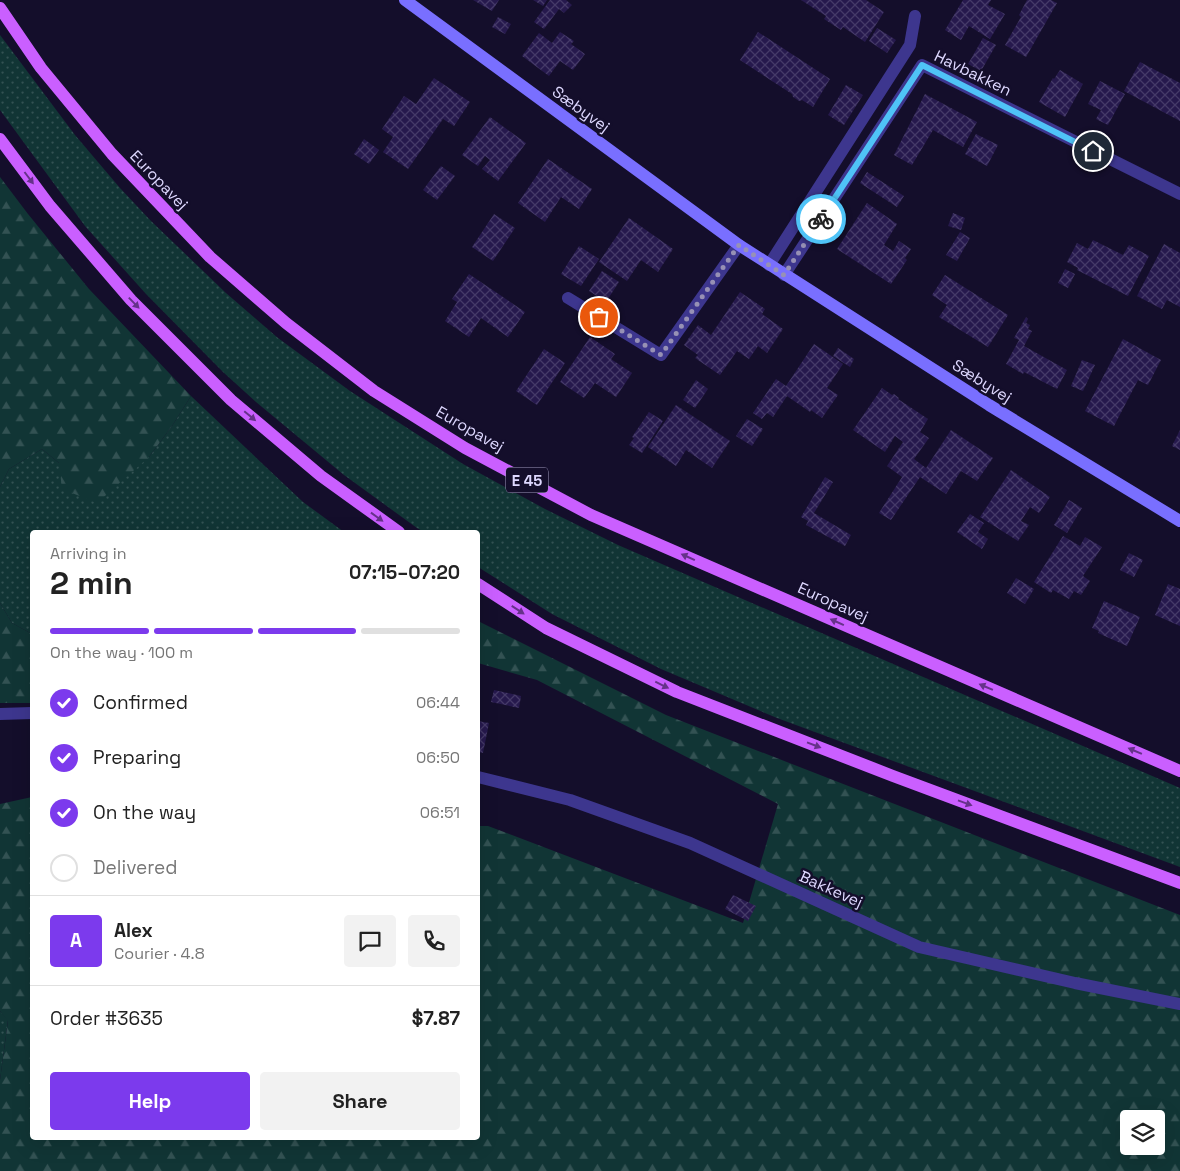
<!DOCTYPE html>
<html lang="en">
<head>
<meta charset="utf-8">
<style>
  :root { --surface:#fff; --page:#f2f2f2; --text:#222; --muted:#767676; --line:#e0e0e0; --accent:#7c3aed }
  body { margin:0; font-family:"Space Grotesk",sans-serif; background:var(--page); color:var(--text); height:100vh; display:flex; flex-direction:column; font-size:19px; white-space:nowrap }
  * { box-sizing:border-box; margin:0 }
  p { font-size:16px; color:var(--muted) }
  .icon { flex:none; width:28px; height:28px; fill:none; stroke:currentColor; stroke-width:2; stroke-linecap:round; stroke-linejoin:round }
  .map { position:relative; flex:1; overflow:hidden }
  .details { position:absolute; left:30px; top:530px; width:450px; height:610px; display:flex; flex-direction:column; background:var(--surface); border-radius:5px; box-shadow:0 5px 20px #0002 }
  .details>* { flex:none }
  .buttons { position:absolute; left:1120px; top:1110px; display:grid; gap:10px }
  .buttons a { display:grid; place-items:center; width:45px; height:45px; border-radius:5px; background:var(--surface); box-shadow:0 5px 20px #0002; font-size:25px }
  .pin { position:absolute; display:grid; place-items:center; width:42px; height:42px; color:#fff; margin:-21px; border:2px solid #fff; border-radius:50%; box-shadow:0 1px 5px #0007 }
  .courier { position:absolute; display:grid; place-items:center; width:50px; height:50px; margin:-25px; border:4px solid #4fc3f7; border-radius:50%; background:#fff; color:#222; box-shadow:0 1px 6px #0007 }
  .overview em { font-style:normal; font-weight:700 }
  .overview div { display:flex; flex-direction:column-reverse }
  .overview { display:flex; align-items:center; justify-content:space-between; height:85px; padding:0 20px }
  h1 { font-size:32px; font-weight:700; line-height:38px }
  .bar { display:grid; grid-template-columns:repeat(4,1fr); gap:8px 5px; align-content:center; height:60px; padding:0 20px }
  .bar i { height:6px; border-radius:4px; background:var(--line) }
  .bar .current { background:var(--accent) }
  .bar p { grid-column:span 4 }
  .line { display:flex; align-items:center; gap:12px; padding:0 20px; border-top:1px solid var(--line) }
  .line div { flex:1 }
  .round { display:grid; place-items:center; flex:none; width:52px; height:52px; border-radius:5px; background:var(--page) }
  ol { padding:0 20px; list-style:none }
  li { display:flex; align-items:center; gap:15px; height:55px }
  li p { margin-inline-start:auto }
  li .icon { padding:5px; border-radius:50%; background:var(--accent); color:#fff; stroke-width:4 }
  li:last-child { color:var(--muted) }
  li i { width:28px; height:28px; border:2px solid var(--line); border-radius:50% }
  .action { display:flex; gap:10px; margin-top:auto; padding:10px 20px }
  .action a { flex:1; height:58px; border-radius:5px; background:var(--accent); color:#fff; font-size:20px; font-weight:700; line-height:58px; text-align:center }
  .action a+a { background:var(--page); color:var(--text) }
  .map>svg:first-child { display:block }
  .grass { fill:url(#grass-dots) }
  .forest { fill:url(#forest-firs); fill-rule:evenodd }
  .building { fill:url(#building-cross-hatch) }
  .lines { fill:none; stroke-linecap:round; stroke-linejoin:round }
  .street { stroke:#3d368e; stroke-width:12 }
  .secondary { stroke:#796fff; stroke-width:12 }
  .primary { stroke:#ca5fff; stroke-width:12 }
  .oneway { fill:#66328a }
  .done { stroke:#9791b5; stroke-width:5; stroke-dasharray:0 9 }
  .route { stroke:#4fc3f7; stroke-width:6 }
  .labels { text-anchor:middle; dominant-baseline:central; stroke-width:5; stroke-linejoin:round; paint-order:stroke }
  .shield { fill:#140e2b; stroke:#a19bbf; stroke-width:1 }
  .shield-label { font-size:15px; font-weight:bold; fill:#ded8ff }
  .street-label { font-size:16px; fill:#ded8ff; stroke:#140e2b }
</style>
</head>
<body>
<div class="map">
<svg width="1180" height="1171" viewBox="0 0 1180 1171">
  <defs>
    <pattern id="grass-dots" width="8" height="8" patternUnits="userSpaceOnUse" patternTransform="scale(1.25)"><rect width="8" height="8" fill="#113535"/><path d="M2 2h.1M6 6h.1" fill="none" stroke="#335253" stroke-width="1.8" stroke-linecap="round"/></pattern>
    <pattern id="forest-firs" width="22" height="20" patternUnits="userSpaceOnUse" patternTransform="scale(1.25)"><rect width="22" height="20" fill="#113535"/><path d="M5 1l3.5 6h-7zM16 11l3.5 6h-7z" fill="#335253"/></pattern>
    <pattern id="building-cross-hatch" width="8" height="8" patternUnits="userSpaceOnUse" patternTransform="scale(1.25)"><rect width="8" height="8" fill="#26194d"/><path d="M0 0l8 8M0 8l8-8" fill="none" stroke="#453a68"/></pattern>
  </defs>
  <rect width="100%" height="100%" fill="#140e2b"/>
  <path class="grass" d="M0,35L75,135L120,188L151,221L226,293L278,338L350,391L463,464L545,509L618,545L1180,788V867L777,718L661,669L552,614L478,567V532H424L417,528L344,475L256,402L223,372L146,294L85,226L0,110Z
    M191,396L303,502L344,532H32V634L12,623L0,603V487L9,469L42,449L59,463L149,457L172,426Z
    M0,1011L8,1020L0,1080Z"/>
  <path class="forest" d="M0,177L28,214L89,289L191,396L172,426L149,457L97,503L62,489L59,463L42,449L9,469L0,487Z
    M0,603L12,623L32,634V703H0Z
    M478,621L666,715L1180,915V1171H0V1080L8,1021L0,1011V804L32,797V1138H478V826H488L743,923L778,804L537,680L478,663ZM1129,1119H1156V1146H1129Z"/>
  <path class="building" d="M473,0H499L492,11Z
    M533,0H547L543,6Z
    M550,0H566L572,5L564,13L559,9L544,29L534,22Z
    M801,0H866L884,12L865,42L843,27L841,30L824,19L826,16Z
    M963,0H991L988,5L1005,14L990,39L969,26L961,40L945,30Z
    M1027,0H1051L1057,3L1026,57L1005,45L1021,17L1019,15Z
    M498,17L511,24L505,34L492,27Z
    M877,28L896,40L887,53L869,41Z
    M560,32L574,41L571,44L585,54L573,70L560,61L549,76L522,56L539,33L552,43Z
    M758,32L830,79L813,107L802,100L799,101L793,97L792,94L740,60Z
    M983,38L996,45L981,71L968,64Z
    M1140,62L1180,83V121L1124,91Z
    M1060,70L1083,84L1065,117L1039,102L1053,78L1054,79Z
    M434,78L470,102L454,126L443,119L408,169L383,152L393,137L382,129L404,96L416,104Z
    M1100,81L1125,94L1108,125L1096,119L1101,110L1088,104Z
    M846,85L863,95L844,125L828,115Z
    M925,94L977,122L963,147L933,130L912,165L894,155Z
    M490,117L526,143L498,181L482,169L490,160L485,156L478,166L462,155Z
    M976,134L998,145L987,166L965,154Z
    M364,139L379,150L369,164L354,154Z
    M548,159L592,189L579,209L561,197L545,222L518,203Z
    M441,166L455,176L437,200L423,190Z
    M867,172L904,196L897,207L860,183Z
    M867,203L897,224L884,245L893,251L899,241L911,249L905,258L907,260L891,284L837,249Z
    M953,213L965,218L961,230L948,226Z
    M494,214L515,228L493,261L472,247Z
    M629,218L673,249L658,272L641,260L627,281L599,262Z
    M960,232L970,238L957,261L946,255Z
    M1093,240L1123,255L1129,245L1149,256L1128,296L1077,270L1078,268L1067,262L1077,243L1088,249Z
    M1164,244L1180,253V307L1167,300L1162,309L1137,296Z
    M579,246L599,259L581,286L561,274Z
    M1065,269L1075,274L1068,288L1058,283Z
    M602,271L619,282L606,302L589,291Z
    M469,274L525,312L508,337L481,318L469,337L445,321L457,302L452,299Z
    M945,275L1008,315L988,347L939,317L947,305L932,295Z
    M740,292L765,309L762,314L783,329L767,353L758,346L749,359L737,351L720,375L695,358L698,355L684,345L698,325L711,335Z
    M1026,317L1028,319L1026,323L1030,325L1028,329L1032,331L1024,346L1067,370L1057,389L1024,372L1023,374L1006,364L1019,340L1014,338Z
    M590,337L615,354L611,359L632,373L616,397L595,383L584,398L560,382Z
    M1123,339L1161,360L1148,385L1138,380L1114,426L1085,411Z
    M814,344L843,364L827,388L838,395L822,418L811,410L810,412L787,396L773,417L767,413L762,419L753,413L776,379L786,386Z
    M838,348L854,359L850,367L833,356Z
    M544,349L565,363L537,405L516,391Z
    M1082,360L1095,365L1083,391L1071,386Z
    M696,380L708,389L695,408L683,400Z
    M882,388L892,395L894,394L899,398L898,399L928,419L920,432L929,438L914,459L926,468L951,430L993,458L977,481L961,471L946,494L920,477L891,520L879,513L902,477L887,466L903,442L895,436L885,452L853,430Z
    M676,405L730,441L712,468L686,450L676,466L648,447Z
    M649,412L663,421L642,453L629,445L634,438L632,437Z
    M747,419L763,429L752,446L736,436Z
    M1180,430V450L1172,446Z
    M1011,470L1050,497L1039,513L1030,507L1021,521L1029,525L1018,541L980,517Z
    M825,477L833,482L814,513L851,535L845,546L806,525L808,521L801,517Z
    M1069,500L1082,508L1067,533L1054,525Z
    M970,514L984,523L978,532L988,539L982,549L957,532Z
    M1063,536L1080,546L1085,537L1102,547L1083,576L1090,581L1081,595L1074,591L1069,599L1053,590L1051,593L1034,582Z
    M1129,553L1143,560L1134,577L1120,570Z
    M1016,578L1034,589L1025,604L1007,593Z
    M1168,584L1180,589V626L1155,615Z
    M1104,601L1140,617L1127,646L1098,633L1099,631L1092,628Z
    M494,690L521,696L519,708L491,702Z
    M478,721L489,723L483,753L478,752Z
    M733,895L756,906L748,921L725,909Z"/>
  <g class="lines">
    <path class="street" d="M769,265L910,45L915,16
      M784,275L922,65L1180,194
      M568,298L661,355L739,245
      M0,714L32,713
      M478,777L570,800L690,843L919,947L1075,983L1180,1004"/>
    <path class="secondary" d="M405,0L739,245L989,405L1180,521"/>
    <path class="primary" d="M0,8L41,68L112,154L210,257L286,323L374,391L465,448L591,515L1180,771
      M0,139L50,206L131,300L231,400L321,476L399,532
      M478,584L546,628L677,692L893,776L1180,883"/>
  </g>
  <defs><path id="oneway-solid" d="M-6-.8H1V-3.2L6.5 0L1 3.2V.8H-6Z" transform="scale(1.25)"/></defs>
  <g class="oneway">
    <use href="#oneway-solid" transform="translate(29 178) rotate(53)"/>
    <use href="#oneway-solid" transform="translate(134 303) rotate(46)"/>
    <use href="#oneway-solid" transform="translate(250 416) rotate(40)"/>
    <use href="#oneway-solid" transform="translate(377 517) rotate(36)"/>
    <use href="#oneway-solid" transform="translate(688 557) rotate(-156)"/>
    <use href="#oneway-solid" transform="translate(518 610) rotate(33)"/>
    <use href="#oneway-solid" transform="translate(837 622) rotate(-156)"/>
    <use href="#oneway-solid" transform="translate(662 685) rotate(26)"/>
    <use href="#oneway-solid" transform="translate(986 687) rotate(-157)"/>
    <use href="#oneway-solid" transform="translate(814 745) rotate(21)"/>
    <use href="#oneway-solid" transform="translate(1135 751) rotate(-157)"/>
    <use href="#oneway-solid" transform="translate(965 803) rotate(20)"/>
  </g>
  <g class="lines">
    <path class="done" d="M599,317L661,355L739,245L784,275L821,219"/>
    <path class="route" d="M821,219L922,65L1093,151"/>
  </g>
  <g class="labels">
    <rect class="shield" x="506" y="467.5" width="42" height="25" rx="4"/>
    <g class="shield-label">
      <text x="527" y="480">E 45</text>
    </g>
    <g class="street-label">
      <text transform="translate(973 73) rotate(26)">Havbakken</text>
      <text transform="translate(581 109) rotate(36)">Sæbyvej</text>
      <text transform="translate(159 180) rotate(46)">Europavej</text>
      <text transform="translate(982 381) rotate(32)">Sæbyvej</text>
      <text transform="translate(470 429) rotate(30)">Europavej</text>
      <text transform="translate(833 602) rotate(24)">Europavej</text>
      <text transform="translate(831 889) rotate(24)">Bakkevej</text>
    </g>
  </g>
</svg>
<div class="buttons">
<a><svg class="icon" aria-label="layers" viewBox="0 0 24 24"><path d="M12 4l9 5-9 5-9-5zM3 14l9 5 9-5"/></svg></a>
</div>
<div class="pin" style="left:599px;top:317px;background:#ea580c"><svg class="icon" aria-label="bag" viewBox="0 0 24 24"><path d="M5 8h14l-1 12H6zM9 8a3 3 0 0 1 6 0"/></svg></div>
<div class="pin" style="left:1093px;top:151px;background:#1f2937"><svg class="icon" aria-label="home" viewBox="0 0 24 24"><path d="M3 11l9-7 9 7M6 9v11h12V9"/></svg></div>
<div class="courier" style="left:821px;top:219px"><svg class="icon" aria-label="bike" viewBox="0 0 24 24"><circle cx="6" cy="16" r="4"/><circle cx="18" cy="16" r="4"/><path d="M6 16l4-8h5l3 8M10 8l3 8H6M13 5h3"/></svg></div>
<section class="details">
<div class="overview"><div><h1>2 min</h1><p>Arriving in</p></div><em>07:15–07:20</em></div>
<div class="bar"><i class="current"></i><i class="current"></i><i class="current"></i><i></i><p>On the way · 100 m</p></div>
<ol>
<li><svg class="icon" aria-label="check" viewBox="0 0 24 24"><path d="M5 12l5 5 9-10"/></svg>Confirmed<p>06:44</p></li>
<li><svg class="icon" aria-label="check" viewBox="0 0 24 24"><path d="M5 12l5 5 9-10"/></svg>Preparing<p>06:50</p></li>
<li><svg class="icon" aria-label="check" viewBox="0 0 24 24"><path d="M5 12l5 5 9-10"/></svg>On the way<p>06:51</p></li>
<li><i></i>Delivered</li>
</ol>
<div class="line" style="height:90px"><b class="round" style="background:var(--accent);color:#fff">A</b><div><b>Alex</b><p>Courier · 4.8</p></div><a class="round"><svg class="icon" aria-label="chat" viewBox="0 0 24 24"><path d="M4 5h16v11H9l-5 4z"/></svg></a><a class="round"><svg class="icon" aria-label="phone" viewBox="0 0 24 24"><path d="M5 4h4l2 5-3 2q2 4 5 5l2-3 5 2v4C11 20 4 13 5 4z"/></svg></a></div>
<div class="line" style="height:65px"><div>Order #3635</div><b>$7.87</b></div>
<div class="action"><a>Help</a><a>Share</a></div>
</section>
</div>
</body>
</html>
